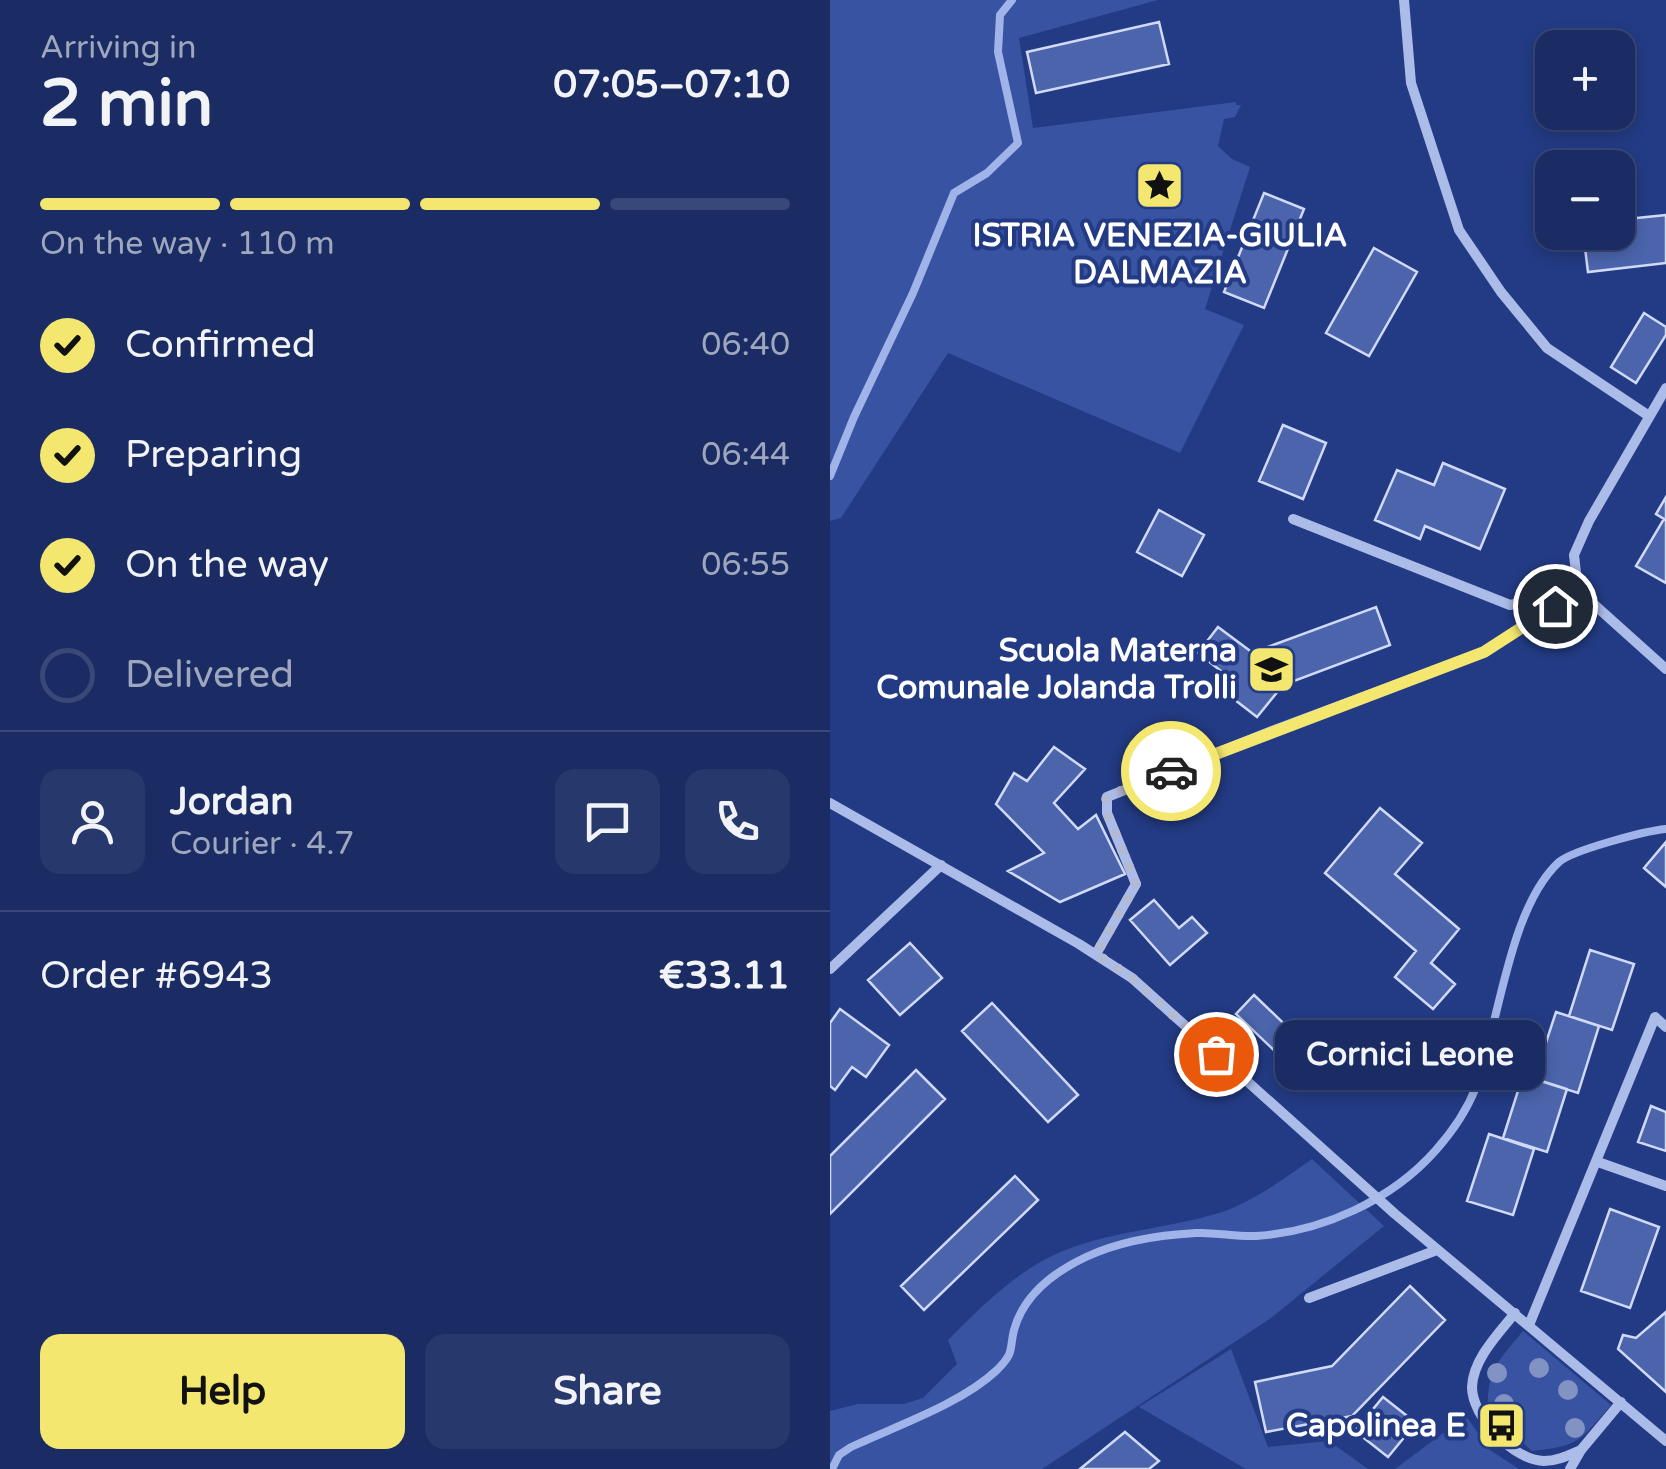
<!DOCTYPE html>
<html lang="en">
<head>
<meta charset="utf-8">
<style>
  :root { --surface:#1a2c63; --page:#27386c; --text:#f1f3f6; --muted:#9fa7be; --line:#384878; --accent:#f4e76f }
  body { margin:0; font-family:"Varela Round",sans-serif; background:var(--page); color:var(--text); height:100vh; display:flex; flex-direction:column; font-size:38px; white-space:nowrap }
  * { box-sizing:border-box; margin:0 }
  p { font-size:32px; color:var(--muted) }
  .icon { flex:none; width:55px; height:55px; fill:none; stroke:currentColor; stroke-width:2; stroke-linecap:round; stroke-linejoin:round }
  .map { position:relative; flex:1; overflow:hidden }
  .details { display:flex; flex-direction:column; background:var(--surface); width:830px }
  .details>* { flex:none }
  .tools { position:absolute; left:705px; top:30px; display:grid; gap:20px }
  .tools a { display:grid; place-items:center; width:100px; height:100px; border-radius:20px; background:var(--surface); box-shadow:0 5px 15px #0003,0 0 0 2px var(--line); font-size:50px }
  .pin { position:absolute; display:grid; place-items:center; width:85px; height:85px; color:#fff; margin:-42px; border:5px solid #fff; border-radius:50%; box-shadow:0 2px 10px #0007 }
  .courier { position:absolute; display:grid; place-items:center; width:100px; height:100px; margin:-50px; border:8px solid #f4e76f; border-radius:50%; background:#fff; color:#222; box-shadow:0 2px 12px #0007 }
  .bubble { position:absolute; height:70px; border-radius:20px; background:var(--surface); box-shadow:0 5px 15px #0003,0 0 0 2px var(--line); font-size:32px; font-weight:700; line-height:70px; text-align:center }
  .head em { font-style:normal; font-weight:700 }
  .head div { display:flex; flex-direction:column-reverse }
  .head { display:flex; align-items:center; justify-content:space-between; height:170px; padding:0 40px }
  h1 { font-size:65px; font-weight:700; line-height:75px }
  .bar { display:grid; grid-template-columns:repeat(4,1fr); gap:15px 10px; align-content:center; height:120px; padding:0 40px }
  .bar i { height:12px; border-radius:8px; background:var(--line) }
  .bar .selected { background:var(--accent) }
  .bar p { grid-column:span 4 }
  .line { display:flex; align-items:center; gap:25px; padding:0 40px; border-top:2px solid var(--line) }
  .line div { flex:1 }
  .round { display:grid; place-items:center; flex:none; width:105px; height:105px; border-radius:20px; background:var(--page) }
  ol { padding:0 40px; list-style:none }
  li { display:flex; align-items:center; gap:30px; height:110px }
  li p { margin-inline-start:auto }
  li .icon { padding:10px; border-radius:50%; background:var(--accent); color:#111; stroke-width:4 }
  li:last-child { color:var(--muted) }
  li i { width:55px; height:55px; border:5px solid var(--line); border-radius:50% }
  .cta { display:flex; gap:20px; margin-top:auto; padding:20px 40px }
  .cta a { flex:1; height:115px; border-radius:20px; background:var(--accent); color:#111; font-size:40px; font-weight:700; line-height:115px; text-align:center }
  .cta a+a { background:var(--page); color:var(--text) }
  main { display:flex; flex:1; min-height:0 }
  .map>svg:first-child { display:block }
  .green { fill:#3753a1 }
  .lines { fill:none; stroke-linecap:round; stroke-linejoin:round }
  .stream { stroke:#a0b4e9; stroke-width:8 }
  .building { fill:#4b64ac; stroke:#d0daf6; stroke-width:2.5 }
  .minor { stroke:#acbce8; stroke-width:10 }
  .tree { fill:#8292c3 }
  .done { stroke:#b2bad4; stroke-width:10; stroke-dasharray:0 18 }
  .route { stroke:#f4e76f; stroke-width:12 }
  .labels { text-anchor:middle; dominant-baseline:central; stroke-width:8; stroke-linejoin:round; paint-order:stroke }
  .poi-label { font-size:32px; font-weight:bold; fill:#fff; stroke:#233b84; text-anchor:end }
</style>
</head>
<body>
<main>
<section class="details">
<div class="head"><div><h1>2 min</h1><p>Arriving in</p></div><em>07:05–07:10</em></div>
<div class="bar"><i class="selected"></i><i class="selected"></i><i class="selected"></i><i></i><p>On the way · 110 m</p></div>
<ol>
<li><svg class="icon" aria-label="check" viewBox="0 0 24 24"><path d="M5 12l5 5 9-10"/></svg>Confirmed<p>06:40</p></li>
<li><svg class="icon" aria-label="check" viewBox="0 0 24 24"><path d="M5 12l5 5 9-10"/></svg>Preparing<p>06:44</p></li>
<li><svg class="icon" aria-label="check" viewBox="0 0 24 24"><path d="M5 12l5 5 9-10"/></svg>On the way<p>06:55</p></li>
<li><i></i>Delivered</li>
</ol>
<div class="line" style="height:180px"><a class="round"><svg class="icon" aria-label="person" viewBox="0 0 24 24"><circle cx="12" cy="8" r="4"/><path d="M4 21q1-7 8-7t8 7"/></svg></a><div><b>Jordan</b><p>Courier · 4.7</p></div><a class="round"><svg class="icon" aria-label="chat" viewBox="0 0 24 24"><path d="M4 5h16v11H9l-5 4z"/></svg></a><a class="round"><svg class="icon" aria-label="phone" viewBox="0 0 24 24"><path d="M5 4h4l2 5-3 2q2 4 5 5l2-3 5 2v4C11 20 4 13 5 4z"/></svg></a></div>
<div class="line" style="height:130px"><div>Order #6943</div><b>€33.11</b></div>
<div class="cta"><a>Help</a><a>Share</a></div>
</section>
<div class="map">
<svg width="836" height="1469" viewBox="0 0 836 1469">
  <rect width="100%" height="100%" fill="#233b84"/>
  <path class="green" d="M0,0H328L189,38L203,128L406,102V105H411L405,117L394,119L388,146L402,159L420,167L375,309L414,325L350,453L118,353L11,518L0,521Z
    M482,1159L554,1226L441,1318L212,1469H0V1411L28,1404H74L93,1398L127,1364L118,1340C150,1308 184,1273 226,1254C277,1231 336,1229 389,1213C423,1202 453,1179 482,1159Z
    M693,1331L781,1405C751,1440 750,1446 702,1451L658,1411C656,1371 669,1360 693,1331Z
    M401,1349L438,1447L499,1441L538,1469H416L309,1407Z
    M636,1416L660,1450L689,1469H565Z"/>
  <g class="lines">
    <path class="stream" d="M0,476L24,417L83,293L124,193L157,173L188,143L168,52L170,15L182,0
      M2,1469L9,1455L21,1447C66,1426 131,1404 167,1370C185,1352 179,1350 184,1330C194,1294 224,1272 256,1257C290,1241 328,1235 366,1233C386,1232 406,1237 426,1236C492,1232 562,1200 606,1150C622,1132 637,1110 646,1087C669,1023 679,908 729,862C743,850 815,831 836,829"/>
  </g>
  <path class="building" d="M329,22L339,64L206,93L197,52Z
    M434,193L474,209L434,308L394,292Z
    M836,215V263L758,272L753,232H788V220Z
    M544,248L587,272L539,356L496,333Z
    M814,313L836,327V335L806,383L781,367Z
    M453,425L496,443L473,499L429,481Z
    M613,463L675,489L650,549L595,526L590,539L545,520L567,470L604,485Z
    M836,497V583L806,566L834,519L826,514Z
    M329,510L374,535L352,576L307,552Z
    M546,607L560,645L453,685L427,717L396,693L405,682L368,653L388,627L427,656L432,649Z
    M224,747L255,769L224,803L248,829L266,815L295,874L230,902L178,871L214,853L166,804L184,773L197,781Z
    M550,808L592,843L565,874L629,929L601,963L625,984L603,1009L565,977L586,951L495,873Z
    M836,842V887L814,868Z
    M324,900L349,928L362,917L377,933L340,965L300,920Z
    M80,943L112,978L70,1015L38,980Z
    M760,950L804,964L782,1030L739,1016Z
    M424,995L491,1059L473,1078L406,1014Z
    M162,1003L248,1095L218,1122L132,1031Z
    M10,1009L59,1045L36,1077L22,1067L5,1090L0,1086V1023Z
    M726,1012L769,1026L748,1093L704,1079Z
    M86,1070L115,1099L0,1214V1156Z
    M693,1075L737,1089L717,1152L673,1138Z
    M821,1106L836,1112V1151L808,1142Z
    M659,1134L704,1149L683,1215L637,1201Z
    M185,1176L208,1200L94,1310L71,1286Z
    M780,1209L829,1227L800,1308L751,1291Z
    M580,1286L615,1320L522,1416L436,1432L425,1382L502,1366Z
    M836,1312V1392L788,1349L793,1335L806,1338Z
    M553,1397L586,1423L558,1457L525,1431Z
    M295,1432L329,1461L319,1469H250Z"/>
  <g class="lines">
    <path class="minor" d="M574,0L581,83L629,230L671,292L717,348L819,416
      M463,519L680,605L742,592
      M748,590L744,555L759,521L836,388
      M748,590L836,669
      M0,803L249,944L302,978L565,1214L836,1441
      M266,954L306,884L277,813V797L442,731L654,652L748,590
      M0,969L111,865
      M768,1162L836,1186
      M479,1298L607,1250
      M685,1313C669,1333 643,1359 642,1387C642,1417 683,1460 714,1461C727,1461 739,1455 751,1450
      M699,1325L825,1017L836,1027
      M740,1469L751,1450L791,1402"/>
  </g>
  <g class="tree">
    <circle cx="709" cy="1368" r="10"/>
    <circle cx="667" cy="1373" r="10"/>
    <circle cx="738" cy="1390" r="10"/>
    <circle cx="674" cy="1404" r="10"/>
    <circle cx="745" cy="1428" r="10"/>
  </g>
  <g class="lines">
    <path class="done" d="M341,771L276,797L277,813L306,884L266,954L302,978L386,1054"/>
    <path class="route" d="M341,771L654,652L725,606"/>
  </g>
  <defs>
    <symbol id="sight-square" viewBox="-11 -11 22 22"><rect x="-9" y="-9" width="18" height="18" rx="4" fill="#f4e76f" stroke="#233b84"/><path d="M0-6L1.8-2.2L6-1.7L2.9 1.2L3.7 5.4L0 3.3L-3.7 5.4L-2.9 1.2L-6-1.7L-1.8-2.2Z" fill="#111"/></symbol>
    <symbol id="school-square" viewBox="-11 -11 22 22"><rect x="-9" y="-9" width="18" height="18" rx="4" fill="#f4e76f" stroke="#233b84"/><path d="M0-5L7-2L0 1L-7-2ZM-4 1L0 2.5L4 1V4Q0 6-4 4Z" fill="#111"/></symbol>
    <symbol id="bus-square" viewBox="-11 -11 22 22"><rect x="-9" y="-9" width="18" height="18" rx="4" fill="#f4e76f" stroke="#233b84"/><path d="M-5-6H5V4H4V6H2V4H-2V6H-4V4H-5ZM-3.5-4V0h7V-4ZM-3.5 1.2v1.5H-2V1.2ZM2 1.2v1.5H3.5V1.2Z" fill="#111"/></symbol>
  </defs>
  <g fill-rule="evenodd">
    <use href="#sight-square" x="302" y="158" width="55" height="55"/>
    <use href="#school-square" x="414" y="642" width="55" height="55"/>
    <use href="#bus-square" x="644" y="1398" width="55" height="55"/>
  </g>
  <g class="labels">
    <g class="poi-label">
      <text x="330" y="236" text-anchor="middle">ISTRIA VENEZIA-GIULIA<tspan x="330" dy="37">DALMAZIA</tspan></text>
      <text x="407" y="651">Scuola Materna<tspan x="407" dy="37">Comunale Jolanda Trolli</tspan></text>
      <text x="636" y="1426">Capolinea E</text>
    </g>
  </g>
</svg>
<div class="tools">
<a>+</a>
<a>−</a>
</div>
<div class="pin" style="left:386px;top:1054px;background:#ea580c"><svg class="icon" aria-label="bag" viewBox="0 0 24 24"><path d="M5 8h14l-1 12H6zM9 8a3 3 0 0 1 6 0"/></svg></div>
<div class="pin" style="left:725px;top:606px;background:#1f2937"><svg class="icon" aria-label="home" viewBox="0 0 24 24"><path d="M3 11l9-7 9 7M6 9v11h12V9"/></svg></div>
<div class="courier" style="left:341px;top:771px"><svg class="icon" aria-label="car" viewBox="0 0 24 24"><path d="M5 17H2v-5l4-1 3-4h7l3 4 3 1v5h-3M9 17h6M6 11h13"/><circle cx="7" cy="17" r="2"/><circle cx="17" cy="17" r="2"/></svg></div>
<div class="bubble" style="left:445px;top:1020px;width:270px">Cornici Leone</div>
</div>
</main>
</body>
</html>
